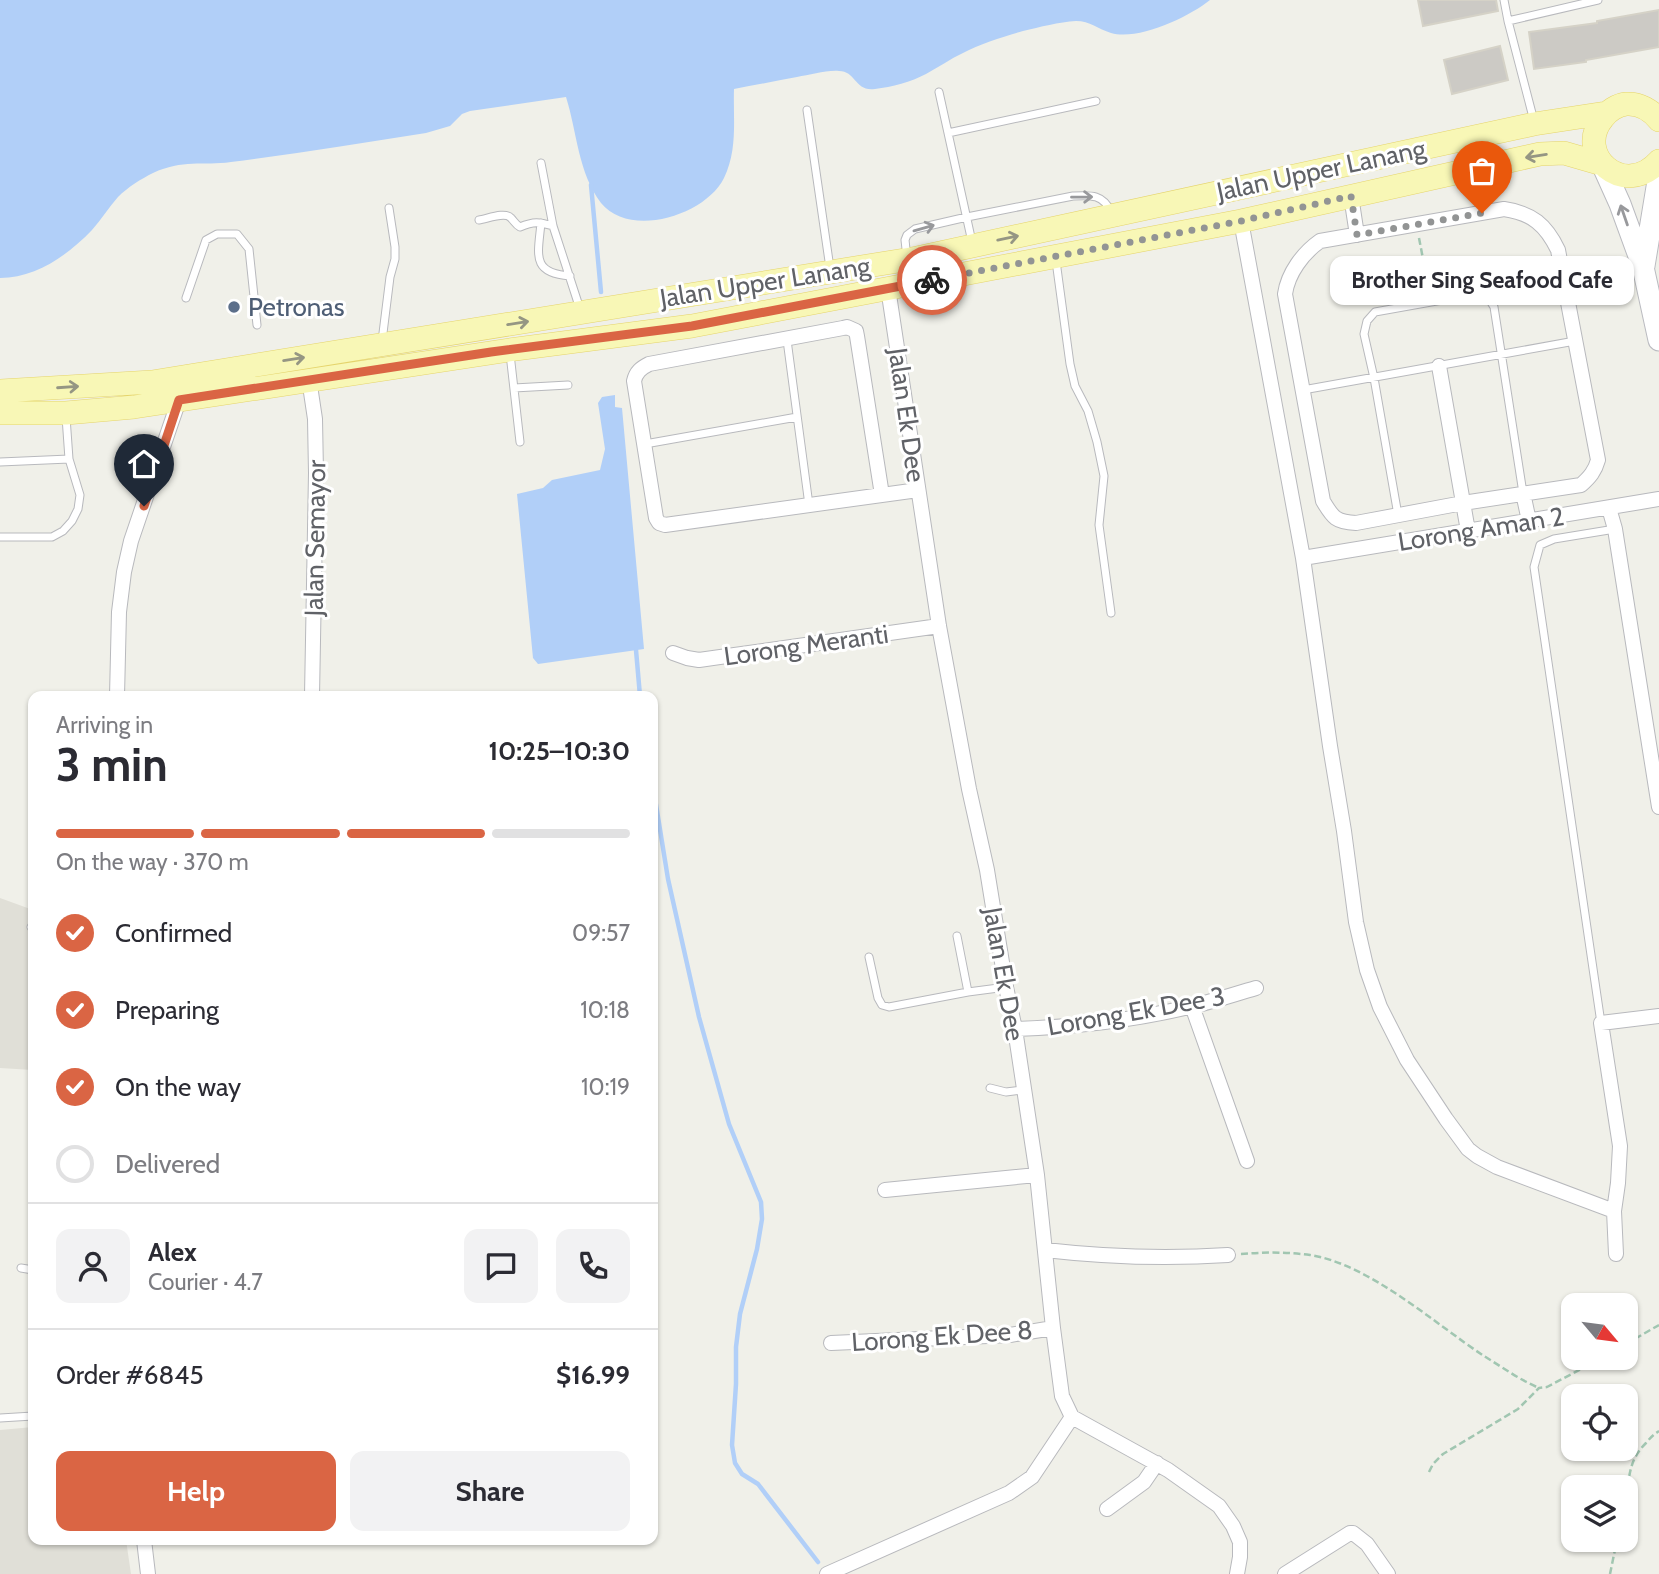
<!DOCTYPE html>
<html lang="en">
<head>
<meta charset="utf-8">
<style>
  :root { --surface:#fff; --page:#f2f2f3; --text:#2b2b33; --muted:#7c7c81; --line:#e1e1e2; --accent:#da6544 }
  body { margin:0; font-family:Cabin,sans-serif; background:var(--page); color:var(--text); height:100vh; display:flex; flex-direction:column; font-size:26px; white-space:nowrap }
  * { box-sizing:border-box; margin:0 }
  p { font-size:23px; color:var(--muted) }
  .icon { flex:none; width:38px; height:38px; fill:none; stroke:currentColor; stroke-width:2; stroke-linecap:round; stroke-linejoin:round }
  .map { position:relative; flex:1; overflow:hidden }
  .details { position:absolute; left:28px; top:691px; width:630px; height:854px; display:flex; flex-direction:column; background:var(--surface); border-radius:14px; box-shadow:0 2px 5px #0004 }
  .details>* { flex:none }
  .needle { width:46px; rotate:119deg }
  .buttons { position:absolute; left:1561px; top:1293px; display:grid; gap:14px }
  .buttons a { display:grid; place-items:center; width:77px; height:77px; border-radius:14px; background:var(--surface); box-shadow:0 2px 5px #0004; font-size:35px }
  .pin { position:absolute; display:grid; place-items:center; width:60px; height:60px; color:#fff; margin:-72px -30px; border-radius:50% 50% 50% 0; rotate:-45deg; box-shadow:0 0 7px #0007 }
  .pin .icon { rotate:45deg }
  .courier { position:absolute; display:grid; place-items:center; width:70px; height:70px; margin:-35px; border:5px solid #da6544; border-radius:50%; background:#fff; color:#222; box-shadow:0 2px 9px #0007 }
  .bubble { position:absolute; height:49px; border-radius:14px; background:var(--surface); box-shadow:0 2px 5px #0004; font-size:23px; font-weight:700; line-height:49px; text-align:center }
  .headline em { font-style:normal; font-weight:700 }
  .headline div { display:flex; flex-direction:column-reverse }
  .headline { display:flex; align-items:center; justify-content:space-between; height:119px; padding:0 28px }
  h1 { font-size:46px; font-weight:700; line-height:52px }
  .bar { display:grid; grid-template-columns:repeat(4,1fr); gap:10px 7px; align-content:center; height:84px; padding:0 28px }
  .bar i { height:9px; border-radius:5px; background:var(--line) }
  .bar .current { background:var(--accent) }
  .bar p { grid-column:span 4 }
  .line { display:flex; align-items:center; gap:18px; padding:0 28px; border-top:2px solid var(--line) }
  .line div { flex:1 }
  .round { display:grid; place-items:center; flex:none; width:74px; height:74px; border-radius:14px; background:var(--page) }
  ol { padding:0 28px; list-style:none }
  li { display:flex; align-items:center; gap:21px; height:77px }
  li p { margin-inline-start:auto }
  li .icon { padding:7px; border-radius:50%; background:var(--accent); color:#fff; stroke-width:4 }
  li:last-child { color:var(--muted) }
  li i { width:38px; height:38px; border:4px solid var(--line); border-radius:50% }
  .button { display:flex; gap:14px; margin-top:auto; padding:14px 28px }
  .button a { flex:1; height:80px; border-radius:14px; background:var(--accent); color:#fff; font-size:28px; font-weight:700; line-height:80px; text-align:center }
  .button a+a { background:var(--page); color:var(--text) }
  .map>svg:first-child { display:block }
  .education { fill:#e0dfd7 }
  .water { fill:#b1cff8 }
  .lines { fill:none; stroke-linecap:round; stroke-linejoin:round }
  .stream { stroke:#b1cff8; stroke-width:4.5 }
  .building { fill:#cccac5; stroke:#d5d2c7; stroke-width:2 }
  .lane-casing { stroke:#b8b9bd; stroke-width:9 }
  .street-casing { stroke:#b8b9bd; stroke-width:16 }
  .secondary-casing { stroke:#babbc0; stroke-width:23 }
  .primary-casing { stroke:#e5d46c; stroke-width:24 }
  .path { stroke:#a1c6b1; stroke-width:2.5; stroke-dasharray:7 3.5; stroke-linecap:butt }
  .lane { stroke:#fff; stroke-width:7 }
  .street { stroke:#fff; stroke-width:14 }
  .secondary { stroke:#fff; stroke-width:21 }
  .primary { stroke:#f8f7b6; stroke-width:23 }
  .oneway { stroke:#959683 }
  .oneway2 { stroke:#98999c }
  .done { stroke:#929494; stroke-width:7; stroke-dasharray:0 12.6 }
  .route { stroke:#da6544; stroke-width:9 }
  .service-dot { fill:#5c6f8a; stroke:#fff; stroke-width:2.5 }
  .labels { text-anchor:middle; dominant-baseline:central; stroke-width:6; stroke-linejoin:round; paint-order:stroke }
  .street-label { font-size:26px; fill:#606267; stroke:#fff }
  .service-label { font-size:26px; fill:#4e5e75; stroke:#fff; text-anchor:start }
</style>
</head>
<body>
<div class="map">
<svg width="1659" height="1574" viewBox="0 0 1659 1574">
  <rect width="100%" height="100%" fill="#f0f0e9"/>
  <path class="education" d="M0,898L33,910V1070L0,1068Z
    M33,1427V1540H126L131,1574H0V1430Z"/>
  <path class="water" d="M0,0H1210C1189,17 1138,41 1111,33C1098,29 1090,21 1076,21C1059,22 1040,27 1023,31C1005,36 980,44 963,53C950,59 939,67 926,74C911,82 892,87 875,89C855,92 856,71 839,71C826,70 810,75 797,77C776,81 755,85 734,89C733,119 738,149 724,178C706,215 630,239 601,203C578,173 577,132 566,97L470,111L462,114L450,126L426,133C361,143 296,154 231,162C202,166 183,159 153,173C141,179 128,187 118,197C109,207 101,220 92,230C68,255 36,278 0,278Z
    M615,395V407L622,408L644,649L538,664L533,658L517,494L543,488L552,480L600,470L605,449L598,403L602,397Z"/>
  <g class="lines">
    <path class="stream" d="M591,185L601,292
      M636,650L640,696
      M653,786L668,879L699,1017L729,1124L761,1202L762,1219L757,1249L740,1314L736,1347V1384L732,1445L735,1463L742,1474L758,1484L818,1562"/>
  </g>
  <path class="building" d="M1418,0H1496L1498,11L1423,26Z
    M1659,10V47L1586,60V62L1534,69L1529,32L1597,23V21Z
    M1500,46L1508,80L1452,94L1444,60Z"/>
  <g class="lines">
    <defs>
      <path id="lane" d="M1504,0L1508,21
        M939,92L972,242
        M807,110L830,268
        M1534,121L1508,21L1598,0
        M948,133L1096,101
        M541,163L553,226L580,309
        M479,220C487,219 505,211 511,218C514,221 516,225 520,227C534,221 539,222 553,226
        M541,223C538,255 531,273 570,276
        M907,258L905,240L907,235L915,229L967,217L1073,196C1091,195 1103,194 1111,212
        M1056,261L1070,364L1075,386L1088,411L1097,442L1104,476L1099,525L1111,613
        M186,298L206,240L217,234H237L249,249L257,325
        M787,340L809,505
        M382,341L390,277L395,259V247L389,208
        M510,354L520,442
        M514,388L568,385
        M1303,390L1575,341
        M645,444L797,417
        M0,462L69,459
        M1398,515L1374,378L1364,334L1367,321L1375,312L1476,294L1489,299L1494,307L1523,493
        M0,537H52L63,531L72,521L78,509L80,495L69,459L66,417
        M31,927L33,928
        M957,936L968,992
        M869,957L878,998L882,1005L889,1007L968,992L1006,987
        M1601,1023L1534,567L1540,545L1554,539L1615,529
        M990,1088L1006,1092L1023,1090
        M21,1268L33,1270
        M0,1418L33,1416"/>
      <path id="street" d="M1351,196L1357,235
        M1504,209C1532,213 1546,225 1558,250L1598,460C1595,471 1590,477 1581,485L1463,503L1356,523C1336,522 1333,518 1323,501L1285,294C1288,273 1303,253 1320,241Z
        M1241,221L1303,558L1330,746L1344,831L1356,922L1367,970L1380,1007L1407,1060L1446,1119L1468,1149L1477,1156L1497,1167L1614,1211
        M888,288L939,626L969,789L987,870L1006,987L1015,1029L1037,1175L1053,1328L1062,1396L1072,1417L1168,1470L1219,1506L1233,1526L1240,1542V1557L1237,1574
        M1439,366L1468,531
        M309,379L315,419L316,473L312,696
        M1523,493L1529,521
        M882,495L857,336L856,331L847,327L843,328L649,364C641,368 636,372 634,381L656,518L659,523L665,525L918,490
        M1609,508L1615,529L1659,807
        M1303,558L1659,499
        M673,653L687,658L699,660L939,626
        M117,696L119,612L124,572L131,541L179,400
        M1192,1006L1247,1161
        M1015,1029C1073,1027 1136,1020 1193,1006C1214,1001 1235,994 1256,988
        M885,1190L1037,1175
        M1045,1250C1106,1257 1167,1259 1228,1255
        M1616,1254L1614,1211L1618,1183L1620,1146L1601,1023L1659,1016
        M831,1343L1010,1335L1053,1328
        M1107,1509L1144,1482L1157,1463
        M144,1540L148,1574
        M827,1574L1009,1493L1032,1477L1072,1417
        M1285,1574L1350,1533H1353L1367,1544L1388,1574"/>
      <path id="secondary" d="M1602,164L1620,204L1643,267L1659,340
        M1644,266L1659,175"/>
      <path id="primary" d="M1659,120C1651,110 1639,103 1626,104C1617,105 1608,111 1603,118C1573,154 1624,200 1659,161
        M0,391L152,382L917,258L1534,124L1606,113
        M0,413H66L134,407L509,350L692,326L1241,221L1540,154L1564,153L1602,164"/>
    </defs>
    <use href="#lane" class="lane-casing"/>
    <use href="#street" class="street-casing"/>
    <use href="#secondary" class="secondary-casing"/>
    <use href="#primary" class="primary-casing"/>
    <path class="path" d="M1419,238L1429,290
      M1241,1254C1264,1252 1287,1252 1310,1255C1369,1264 1434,1323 1484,1356C1502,1367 1520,1380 1539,1388
      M1626,1344L1659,1325
      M1429,1472L1433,1464L1443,1454L1518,1409L1539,1388L1547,1387L1602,1358
      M1626,1497C1630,1474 1629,1460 1646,1443C1650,1438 1653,1435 1659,1431
      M1610,1574L1617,1540"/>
    <use href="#lane" class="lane"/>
    <use href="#street" class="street"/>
    <use href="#secondary" class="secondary"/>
    <use href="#primary" class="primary"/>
  </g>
  <defs><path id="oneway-shaft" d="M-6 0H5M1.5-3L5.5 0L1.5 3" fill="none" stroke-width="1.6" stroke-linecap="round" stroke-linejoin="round" transform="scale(1.75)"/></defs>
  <g class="oneway">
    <use href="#oneway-shaft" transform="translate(1536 156) rotate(171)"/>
    <use href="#oneway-shaft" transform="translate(1008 238) rotate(-12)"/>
    <use href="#oneway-shaft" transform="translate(518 323) rotate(-9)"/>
    <use href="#oneway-shaft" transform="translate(294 359) rotate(-9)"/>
    <use href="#oneway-shaft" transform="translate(68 387) rotate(-4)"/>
  </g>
  <g class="oneway2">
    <use href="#oneway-shaft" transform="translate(1082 197) rotate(-1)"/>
    <use href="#oneway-shaft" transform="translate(1624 215) rotate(-109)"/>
    <use href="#oneway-shaft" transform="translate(924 228) rotate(-16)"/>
  </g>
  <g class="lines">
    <path class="done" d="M932,280L1241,221L1351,196L1357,235L1482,213"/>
    <path class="route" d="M144,506L179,400L491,352L692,326L932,280"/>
  </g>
  <circle class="service-dot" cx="234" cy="307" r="7"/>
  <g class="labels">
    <g class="street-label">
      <text transform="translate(1321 170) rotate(-12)">Jalan Upper Lanang</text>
      <text transform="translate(765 282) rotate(-9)">Jalan Upper Lanang</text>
      <text transform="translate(907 415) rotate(82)">Jalan Ek Dee</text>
      <text transform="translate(1481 529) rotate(-9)">Lorong Aman 2</text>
      <text transform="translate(315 538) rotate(-89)">Jalan Semayor</text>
      <text transform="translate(806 645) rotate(-8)">Lorong Meranti</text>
      <text transform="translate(1004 974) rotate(80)">Jalan Ek Dee</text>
      <text transform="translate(1136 1011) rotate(-10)">Lorong Ek Dee 3</text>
      <text transform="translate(942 1336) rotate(-4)">Lorong Ek Dee 8</text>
    </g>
    <g class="service-label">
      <text x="248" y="307">Petronas</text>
    </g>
  </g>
</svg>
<div class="buttons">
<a><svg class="needle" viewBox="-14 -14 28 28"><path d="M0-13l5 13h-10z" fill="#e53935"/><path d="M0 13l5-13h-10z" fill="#7c7c81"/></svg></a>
<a><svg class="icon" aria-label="locate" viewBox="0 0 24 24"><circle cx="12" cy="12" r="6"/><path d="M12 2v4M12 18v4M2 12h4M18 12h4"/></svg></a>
<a><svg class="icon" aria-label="layers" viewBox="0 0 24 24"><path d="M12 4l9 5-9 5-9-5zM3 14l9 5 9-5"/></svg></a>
</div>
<div class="pin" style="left:1482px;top:213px;background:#ea580c"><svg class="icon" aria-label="bag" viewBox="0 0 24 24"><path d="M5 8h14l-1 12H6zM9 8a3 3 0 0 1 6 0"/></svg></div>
<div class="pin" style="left:144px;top:506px;background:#1f2937"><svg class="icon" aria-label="home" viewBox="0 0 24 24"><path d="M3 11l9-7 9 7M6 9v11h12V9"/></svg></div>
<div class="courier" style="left:932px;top:280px"><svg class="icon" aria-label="bike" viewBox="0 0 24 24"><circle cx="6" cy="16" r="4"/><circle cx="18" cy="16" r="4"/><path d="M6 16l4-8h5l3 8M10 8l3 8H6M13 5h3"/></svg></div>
<div class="bubble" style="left:1330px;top:256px;width:304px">Brother Sing Seafood Cafe</div>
<section class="details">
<div class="headline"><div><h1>3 min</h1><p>Arriving in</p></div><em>10:25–10:30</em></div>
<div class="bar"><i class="current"></i><i class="current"></i><i class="current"></i><i></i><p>On the way · 370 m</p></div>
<ol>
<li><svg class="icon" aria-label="check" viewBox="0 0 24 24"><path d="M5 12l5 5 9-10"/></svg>Confirmed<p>09:57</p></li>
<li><svg class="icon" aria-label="check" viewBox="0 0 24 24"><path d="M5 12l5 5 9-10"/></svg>Preparing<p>10:18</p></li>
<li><svg class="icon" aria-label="check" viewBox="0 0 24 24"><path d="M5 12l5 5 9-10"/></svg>On the way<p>10:19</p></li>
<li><i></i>Delivered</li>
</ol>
<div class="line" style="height:126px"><a class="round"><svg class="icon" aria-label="person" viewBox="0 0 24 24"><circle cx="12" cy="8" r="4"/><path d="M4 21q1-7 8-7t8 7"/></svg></a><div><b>Alex</b><p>Courier · 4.7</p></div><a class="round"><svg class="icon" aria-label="chat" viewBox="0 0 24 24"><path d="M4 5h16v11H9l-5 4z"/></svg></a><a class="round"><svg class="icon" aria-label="phone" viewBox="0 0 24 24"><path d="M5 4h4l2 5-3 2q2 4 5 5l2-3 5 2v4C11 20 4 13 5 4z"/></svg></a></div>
<div class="line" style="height:91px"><div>Order #6845</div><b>$16.99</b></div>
<div class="button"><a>Help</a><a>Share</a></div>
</section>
</div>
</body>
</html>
